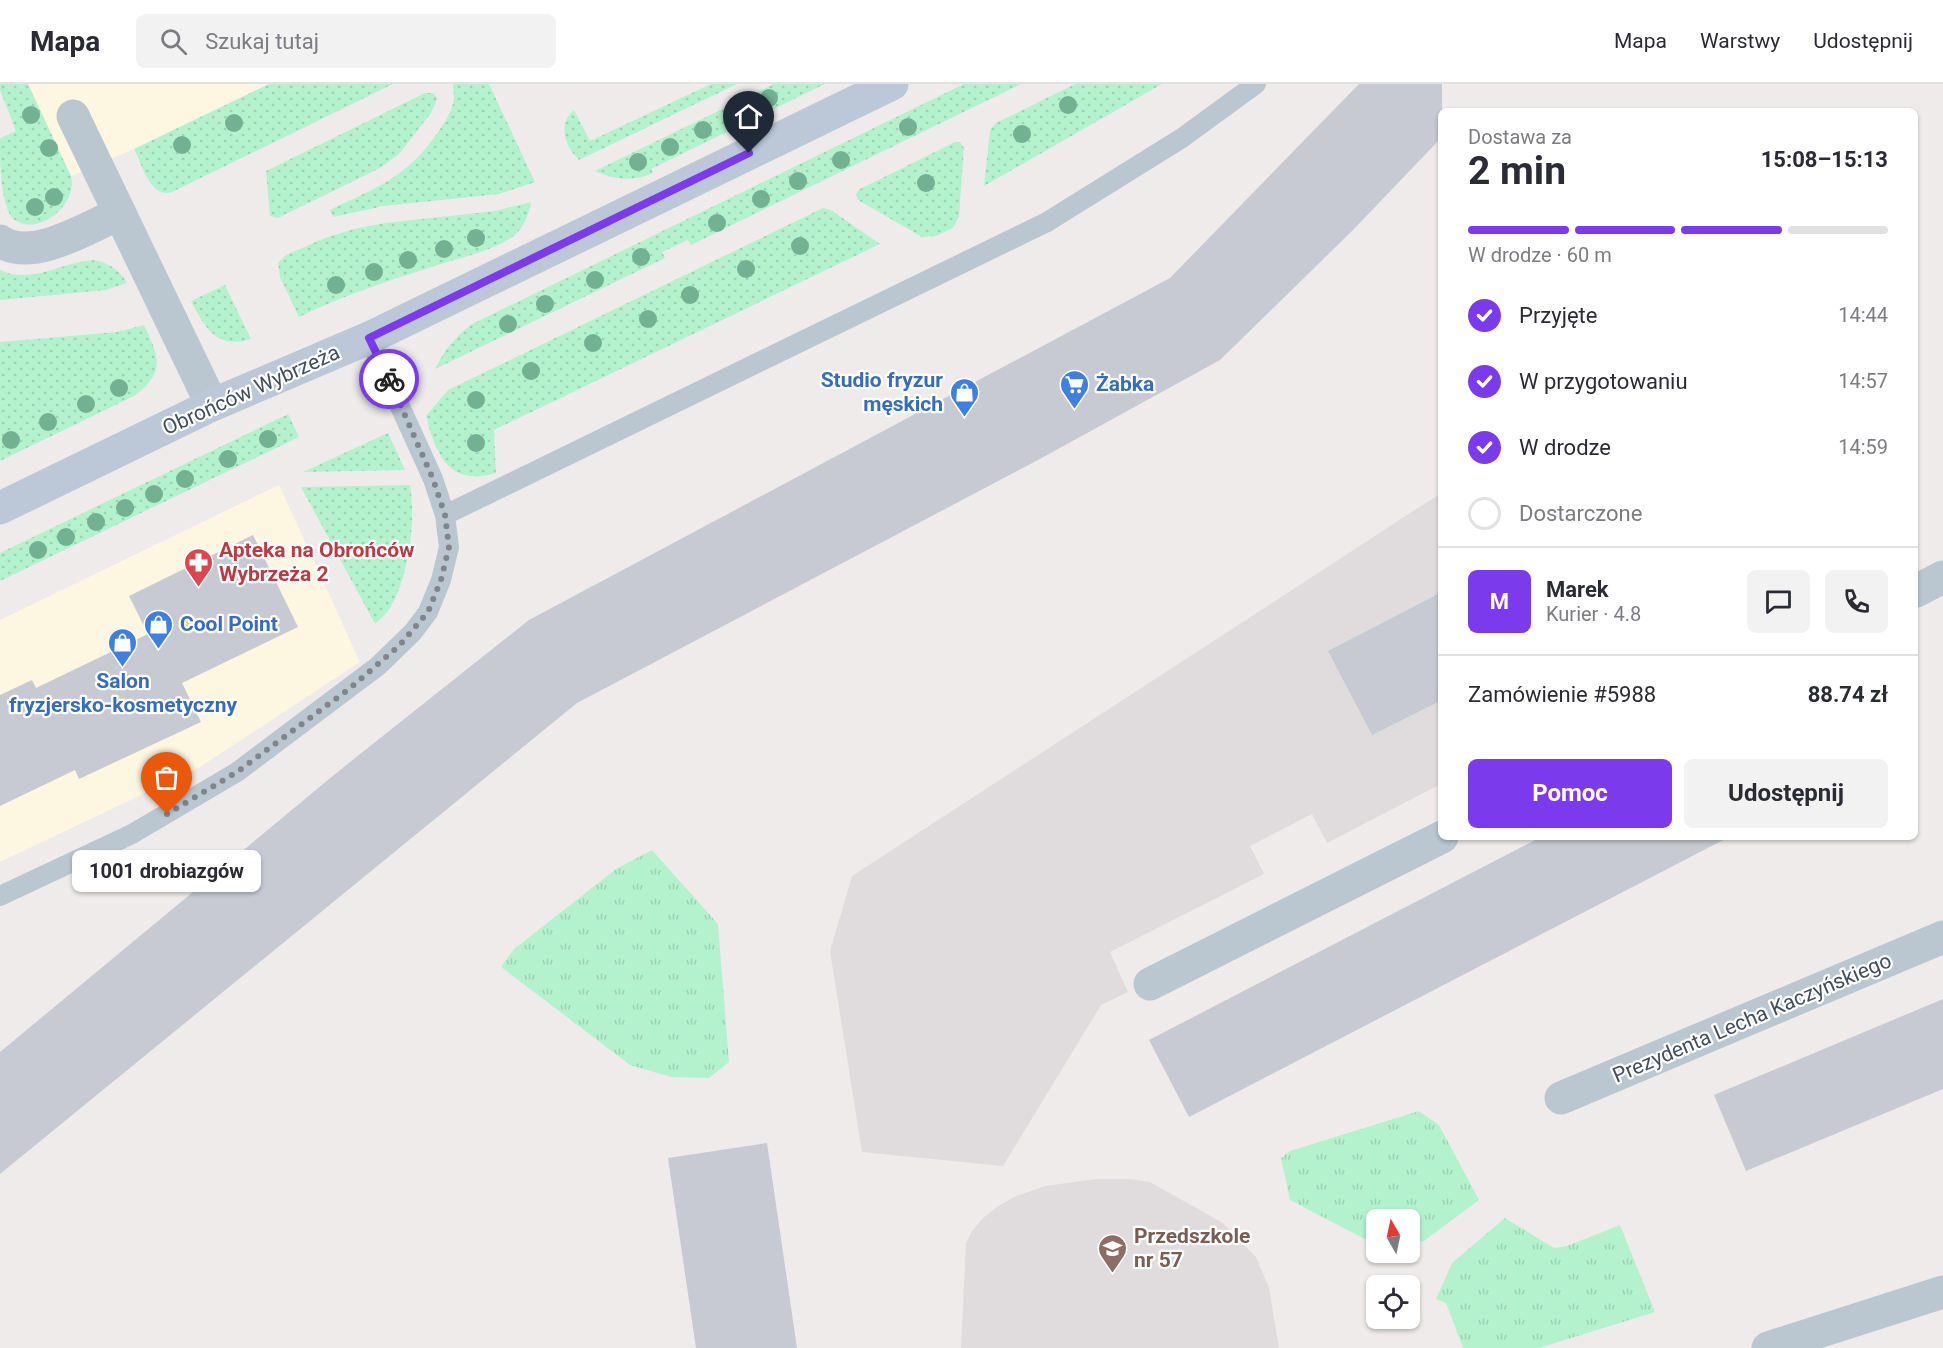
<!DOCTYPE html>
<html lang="pl">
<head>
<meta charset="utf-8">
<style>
  :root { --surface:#fff; --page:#f2f2f3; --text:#2b2b33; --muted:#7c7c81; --line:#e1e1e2; --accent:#7c3aed }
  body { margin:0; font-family:Roboto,sans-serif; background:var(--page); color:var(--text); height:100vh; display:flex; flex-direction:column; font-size:22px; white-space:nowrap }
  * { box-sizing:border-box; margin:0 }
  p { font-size:20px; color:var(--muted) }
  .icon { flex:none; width:33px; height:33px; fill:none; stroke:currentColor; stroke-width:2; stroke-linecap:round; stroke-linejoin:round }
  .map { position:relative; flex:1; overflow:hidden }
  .panel { position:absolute; left:1438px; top:24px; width:480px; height:732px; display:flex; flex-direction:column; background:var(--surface); border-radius:9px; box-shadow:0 2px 4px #0004 }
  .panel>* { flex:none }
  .needle { width:39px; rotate:351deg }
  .tools { position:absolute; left:1366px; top:1125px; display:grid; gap:12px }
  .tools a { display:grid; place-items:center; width:54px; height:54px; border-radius:9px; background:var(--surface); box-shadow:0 2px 4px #0004; font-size:30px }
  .pin { position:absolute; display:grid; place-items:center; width:51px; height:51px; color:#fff; margin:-62px -26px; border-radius:50% 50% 50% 0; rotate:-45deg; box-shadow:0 0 6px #0007 }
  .pin .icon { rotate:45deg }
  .courier { position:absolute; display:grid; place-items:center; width:60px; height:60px; margin:-30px; border:4px solid #7c3aed; border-radius:50%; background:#fff; color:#222; box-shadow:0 2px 8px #0007 }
  .bubble { position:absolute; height:42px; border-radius:9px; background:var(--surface); box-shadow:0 2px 4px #0004; font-size:20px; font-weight:700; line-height:42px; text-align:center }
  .headline em { font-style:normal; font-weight:700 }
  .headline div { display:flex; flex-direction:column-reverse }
  .headline { display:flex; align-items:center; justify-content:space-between; height:102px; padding:0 30px }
  h1 { font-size:39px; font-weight:700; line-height:45px }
  .bar { display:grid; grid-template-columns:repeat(4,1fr); gap:9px 6px; align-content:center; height:72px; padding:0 30px }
  .bar i { height:8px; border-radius:4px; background:var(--line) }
  .bar .selected { background:var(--accent) }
  .bar p { grid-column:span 4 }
  .line { display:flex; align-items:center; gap:15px; padding:0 30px; border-top:2px solid var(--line) }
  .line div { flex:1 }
  .round { display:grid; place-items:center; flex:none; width:63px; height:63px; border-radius:9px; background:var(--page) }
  ol { padding:0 30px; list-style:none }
  li { display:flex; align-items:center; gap:18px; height:66px }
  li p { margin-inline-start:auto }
  li .icon { padding:6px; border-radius:50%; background:var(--accent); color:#fff; stroke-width:4 }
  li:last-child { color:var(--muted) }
  li i { width:33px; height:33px; border:3px solid var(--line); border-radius:50% }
  .action { display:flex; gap:12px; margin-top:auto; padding:12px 30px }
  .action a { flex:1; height:69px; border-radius:9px; background:var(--accent); color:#fff; font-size:24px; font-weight:700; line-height:69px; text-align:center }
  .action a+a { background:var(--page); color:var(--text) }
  header { display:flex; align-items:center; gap:36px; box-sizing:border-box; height:84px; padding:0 30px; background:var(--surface); border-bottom:2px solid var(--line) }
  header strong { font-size:28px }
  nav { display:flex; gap:33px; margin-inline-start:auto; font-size:21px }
  .search { width:420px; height:54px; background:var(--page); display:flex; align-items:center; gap:15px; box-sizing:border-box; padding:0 21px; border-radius:9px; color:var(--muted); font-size:22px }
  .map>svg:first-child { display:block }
  .commercial { fill:#fdf6e1 }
  .education { fill:#e0dcdd }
  .grass { fill:url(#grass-dots) }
  .park { fill:url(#park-tufts) }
  .building { fill:#c7cad2 }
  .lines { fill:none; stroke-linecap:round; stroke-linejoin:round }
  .service { stroke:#bac6d0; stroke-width:20 }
  .minor { stroke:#bac6d0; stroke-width:33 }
  .secondary { stroke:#bcc8d7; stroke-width:33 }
  .tree { fill:#73b193 }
  .done { stroke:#7f858d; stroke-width:6; stroke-dasharray:0 10.8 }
  .route { stroke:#7c3aed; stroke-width:8 }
  .labels { text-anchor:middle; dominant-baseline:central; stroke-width:4.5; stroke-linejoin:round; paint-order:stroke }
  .shop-label { font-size:21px; font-weight:bold; fill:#366cbe; stroke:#fff; text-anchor:start }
  .street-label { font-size:21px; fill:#424e5a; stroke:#fff }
  .health-label { font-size:21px; font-weight:bold; fill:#be3a42; stroke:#fff; text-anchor:start }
  .education-label { font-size:21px; font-weight:bold; fill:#785e54; stroke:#fff; text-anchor:start }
</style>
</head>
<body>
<header>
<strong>Mapa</strong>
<div class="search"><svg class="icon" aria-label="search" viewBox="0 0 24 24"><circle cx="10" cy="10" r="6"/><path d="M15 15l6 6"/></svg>Szukaj tutaj</div>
<nav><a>Mapa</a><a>Warstwy</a><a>Udostępnij</a></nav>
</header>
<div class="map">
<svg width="1943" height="1264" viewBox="0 0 1943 1264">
  <defs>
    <pattern id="grass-dots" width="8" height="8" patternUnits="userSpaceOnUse" patternTransform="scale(1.5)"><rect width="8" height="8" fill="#b4f2ce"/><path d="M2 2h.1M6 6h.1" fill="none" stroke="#9cd1b3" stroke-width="1.8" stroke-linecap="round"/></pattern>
    <pattern id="park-tufts" width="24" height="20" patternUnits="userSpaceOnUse" patternTransform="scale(1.5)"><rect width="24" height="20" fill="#b4f2ce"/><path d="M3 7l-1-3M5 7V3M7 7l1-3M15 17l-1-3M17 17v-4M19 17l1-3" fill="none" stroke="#9cd1b3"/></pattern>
  </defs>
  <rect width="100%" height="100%" fill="#efebeb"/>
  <path class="commercial" d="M28,0H269L134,65L71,92Z
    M279,401L360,578L200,683L0,778V536Z"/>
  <path class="education" d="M1441,409V700L1327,759L1312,730L1250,762L1264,790L1110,868L1128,908L1101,921L1003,1082L862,1068L830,867L852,792Z
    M1097,1095H1130L1150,1098L1223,1139L1256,1173L1269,1204L1279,1264H961L966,1159L972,1147L983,1134L997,1123L1014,1113L1045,1102Z"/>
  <path class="grass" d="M0,0H28L71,92C79,125 29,157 10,131C0,110 0,78 0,54L16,47L0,6Z
    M269,0H393L172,108C150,115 142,80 134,65Z
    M453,0H489L535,98L499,110L384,122L333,133L330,126C377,103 407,94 438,48C445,38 453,26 454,14C454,9 453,5 453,0Z
    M711,0H737L579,76C565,63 557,39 574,26L590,57Z
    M774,0H825L651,85L653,89C633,98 615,96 595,87Z
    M964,0H1021L691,161L688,156L662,168L665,174L435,285C444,266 455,253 472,240Z
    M1075,0H1162L984,102L990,46L996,39Z
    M425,9H433L437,14L436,18L431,29L399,70L380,84L278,134L270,132L266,87Z
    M955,58H960L964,64L959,133L953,144L936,152L922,153L858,116L856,110L860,105Z
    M531,118C529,130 524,143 515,151C494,167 462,173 438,181C391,196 344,211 299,233L280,193L278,179L286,171L325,154L354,145L385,139L495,127Z
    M823,124L831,126L880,160L494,346L496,389C449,403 436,371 426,332L448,306Z
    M93,176C108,178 120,186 127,199L106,206L0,216V186C31,201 62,178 93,176Z
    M225,201L251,255C216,266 205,243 191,217Z
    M144,241C159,272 166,289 134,312L0,377V258L117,248Z
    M288,330L299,353L0,497V469Z
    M388,349L405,386L303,388Z
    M410,401C416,437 409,496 388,527C385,532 379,536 375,540L301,403Z"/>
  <path class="park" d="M652,766L718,840L729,978L709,994L671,993L630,981L501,883L514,865L616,785Z
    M1419,1027L1439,1041L1479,1116L1424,1157L1410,1159V1136H1377V1159H1372L1290,1116L1281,1074L1290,1067Z
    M1505,1134L1554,1164L1567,1162L1620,1141L1655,1228L1539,1264H1463L1446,1219L1436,1215L1452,1179Z"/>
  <path class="building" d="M1359,0H1442V53L1353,146L1220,276L1038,376L577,619L0,1090V968L340,686L529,536L1170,194Z
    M253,451L298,543L182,599L201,638L79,695L75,686L0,722V611L32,596L36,604L148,550L129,512Z
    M1442,508V616L1372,651L1328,567Z
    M1541,753H1729L1189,1033L1149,956Z
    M1943,915V1005L1746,1087L1714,1011Z
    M767,1059L797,1264H696L668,1074Z"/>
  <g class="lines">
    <path class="service" d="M445,431L1047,138L1182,54L1256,0
      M0,812L132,750L237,688L378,582L413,548L428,528L441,496L449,463L445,431L433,395L369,254"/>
    <path class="minor" d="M73,32L212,321
      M0,157C32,179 89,143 120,129
      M1916,507L1943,493
      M1150,900L1442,753
      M1561,1014L1943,853
      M1768,1264L1943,1208"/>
    <path class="secondary" d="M0,424L212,321L369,254L892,0"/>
  </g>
  <g class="tree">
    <circle cx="769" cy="14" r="9"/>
    <circle cx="1068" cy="21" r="9"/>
    <circle cx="736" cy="30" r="9"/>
    <circle cx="31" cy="31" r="9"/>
    <circle cx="234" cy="39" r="9"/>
    <circle cx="908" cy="43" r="9"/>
    <circle cx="703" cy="46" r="9"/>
    <circle cx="1022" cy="50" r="9"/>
    <circle cx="182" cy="61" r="9"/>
    <circle cx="670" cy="63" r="9"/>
    <circle cx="49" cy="64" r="9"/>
    <circle cx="841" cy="76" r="9"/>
    <circle cx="638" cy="78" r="9"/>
    <circle cx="798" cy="97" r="9"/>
    <circle cx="926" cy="99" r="9"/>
    <circle cx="54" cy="113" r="9"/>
    <circle cx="761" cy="115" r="9"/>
    <circle cx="35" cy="123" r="9"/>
    <circle cx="717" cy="139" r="9"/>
    <circle cx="476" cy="154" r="9"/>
    <circle cx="800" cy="162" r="9"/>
    <circle cx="444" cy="165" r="9"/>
    <circle cx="641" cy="173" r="9"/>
    <circle cx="408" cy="176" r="9"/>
    <circle cx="746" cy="185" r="9"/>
    <circle cx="374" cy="188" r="9"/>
    <circle cx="595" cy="196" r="9"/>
    <circle cx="336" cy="201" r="9"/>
    <circle cx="690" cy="211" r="9"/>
    <circle cx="545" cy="220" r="9"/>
    <circle cx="648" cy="235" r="9"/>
    <circle cx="508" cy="240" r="9"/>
    <circle cx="593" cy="259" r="9"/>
    <circle cx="531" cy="287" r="9"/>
    <circle cx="119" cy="304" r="9"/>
    <circle cx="476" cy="316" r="9"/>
    <circle cx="86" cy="320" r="9"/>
    <circle cx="48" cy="338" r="9"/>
    <circle cx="268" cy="355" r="9"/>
    <circle cx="11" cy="356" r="9"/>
    <circle cx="476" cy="359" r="9"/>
    <circle cx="228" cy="375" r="9"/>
    <circle cx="185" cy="395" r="9"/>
    <circle cx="154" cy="410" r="9"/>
    <circle cx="125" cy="424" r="9"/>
    <circle cx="96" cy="438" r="9"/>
    <circle cx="66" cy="453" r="9"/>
    <circle cx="38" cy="466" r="9"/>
  </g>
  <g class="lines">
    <path class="done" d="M167,730L237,688L349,605L399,562L428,528L441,496L449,463L445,431L433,395L389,295"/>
    <path class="route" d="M389,295L369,254L749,69"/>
  </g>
  <defs>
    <symbol id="supermarket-pin" viewBox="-11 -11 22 30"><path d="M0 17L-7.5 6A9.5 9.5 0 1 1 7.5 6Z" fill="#3f7fe0" stroke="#fff"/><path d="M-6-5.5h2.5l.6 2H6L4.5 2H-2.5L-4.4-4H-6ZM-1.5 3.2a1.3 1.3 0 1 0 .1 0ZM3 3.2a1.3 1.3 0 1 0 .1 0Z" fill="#fff"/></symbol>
    <symbol id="shop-pin" viewBox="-11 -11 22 30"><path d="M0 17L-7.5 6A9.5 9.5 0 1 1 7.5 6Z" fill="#3f7fe0" stroke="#fff"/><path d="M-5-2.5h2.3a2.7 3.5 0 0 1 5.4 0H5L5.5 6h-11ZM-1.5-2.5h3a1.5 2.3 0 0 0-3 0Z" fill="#fff"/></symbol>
    <symbol id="pharmacy-pin" viewBox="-11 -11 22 30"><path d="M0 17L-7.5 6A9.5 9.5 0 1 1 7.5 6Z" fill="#e0444e" stroke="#fff"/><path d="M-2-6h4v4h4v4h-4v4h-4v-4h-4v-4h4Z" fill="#fff"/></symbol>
    <symbol id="school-pin" viewBox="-11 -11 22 30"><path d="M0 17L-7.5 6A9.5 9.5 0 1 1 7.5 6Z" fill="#8d6e63" stroke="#fff"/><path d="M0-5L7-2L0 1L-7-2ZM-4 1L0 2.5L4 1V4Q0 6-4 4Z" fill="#fff"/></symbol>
  </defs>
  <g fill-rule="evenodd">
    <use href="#supermarket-pin" x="1058" y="284" width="33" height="45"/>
    <use href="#shop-pin" x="948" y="292" width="33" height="45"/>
    <use href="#pharmacy-pin" x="182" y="462" width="33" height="45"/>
    <use href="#shop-pin" x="142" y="524" width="33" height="45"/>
    <use href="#shop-pin" x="106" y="542" width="33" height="45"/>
    <use href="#school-pin" x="1096" y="1148" width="33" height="45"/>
  </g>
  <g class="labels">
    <g class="shop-label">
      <text x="943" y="296" text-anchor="end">Studio fryzur<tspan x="943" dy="24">męskich</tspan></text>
      <text x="1096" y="300">Żabka</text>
      <text x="180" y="540">Cool Point</text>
      <text x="123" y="597" text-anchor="middle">Salon<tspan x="123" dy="24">fryzjersko-kosmetyczny</tspan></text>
    </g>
    <g class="street-label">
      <text transform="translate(251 306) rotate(-24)">Obrońców Wybrzeża</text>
      <text transform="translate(1752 934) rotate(-23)">Prezydenta Lecha Kaczyńskiego</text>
    </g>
    <g class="health-label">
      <text x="219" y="466">Apteka na Obrońców<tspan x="219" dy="24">Wybrzeża 2</tspan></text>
    </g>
    <g class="education-label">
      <text x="1134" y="1152">Przedszkole<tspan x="1134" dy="24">nr 57</tspan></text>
    </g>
  </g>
</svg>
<div class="tools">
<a><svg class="needle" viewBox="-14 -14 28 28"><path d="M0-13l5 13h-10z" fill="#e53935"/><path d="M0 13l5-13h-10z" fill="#7c7c81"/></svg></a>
<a><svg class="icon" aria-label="locate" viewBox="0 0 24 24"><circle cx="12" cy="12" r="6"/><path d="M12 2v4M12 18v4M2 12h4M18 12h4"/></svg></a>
</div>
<div class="pin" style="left:167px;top:730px;background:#ea580c"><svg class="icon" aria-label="bag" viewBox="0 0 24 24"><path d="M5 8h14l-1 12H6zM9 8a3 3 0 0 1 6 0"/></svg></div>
<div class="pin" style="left:749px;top:69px;background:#1f2937"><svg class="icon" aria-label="home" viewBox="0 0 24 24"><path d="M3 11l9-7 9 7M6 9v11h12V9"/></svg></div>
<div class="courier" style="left:389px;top:295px"><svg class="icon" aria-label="bike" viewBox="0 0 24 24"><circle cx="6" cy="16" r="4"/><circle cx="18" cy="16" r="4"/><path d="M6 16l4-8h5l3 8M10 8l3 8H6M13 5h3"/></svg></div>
<div class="bubble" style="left:72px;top:766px;width:189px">1001 drobiazgów</div>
<section class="panel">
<div class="headline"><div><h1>2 min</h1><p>Dostawa za</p></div><em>15:08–15:13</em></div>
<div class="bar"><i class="selected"></i><i class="selected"></i><i class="selected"></i><i></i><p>W drodze · 60 m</p></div>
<ol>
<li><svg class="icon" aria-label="check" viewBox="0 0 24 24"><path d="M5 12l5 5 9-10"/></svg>Przyjęte<p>14:44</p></li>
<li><svg class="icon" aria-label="check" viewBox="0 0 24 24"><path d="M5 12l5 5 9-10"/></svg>W przygotowaniu<p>14:57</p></li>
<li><svg class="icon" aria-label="check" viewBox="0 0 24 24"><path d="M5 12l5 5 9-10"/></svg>W drodze<p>14:59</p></li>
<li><i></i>Dostarczone</li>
</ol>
<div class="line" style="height:108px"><b class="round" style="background:var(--accent);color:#fff">M</b><div><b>Marek</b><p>Kurier · 4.8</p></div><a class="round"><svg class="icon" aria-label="chat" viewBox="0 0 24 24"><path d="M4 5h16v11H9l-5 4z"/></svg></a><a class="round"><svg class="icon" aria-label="phone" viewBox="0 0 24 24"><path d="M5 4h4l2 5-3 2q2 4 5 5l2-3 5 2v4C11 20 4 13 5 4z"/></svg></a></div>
<div class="line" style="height:78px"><div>Zamówienie #5988</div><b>88.74 zł</b></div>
<div class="action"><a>Pomoc</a><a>Udostępnij</a></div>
</section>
</div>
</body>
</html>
